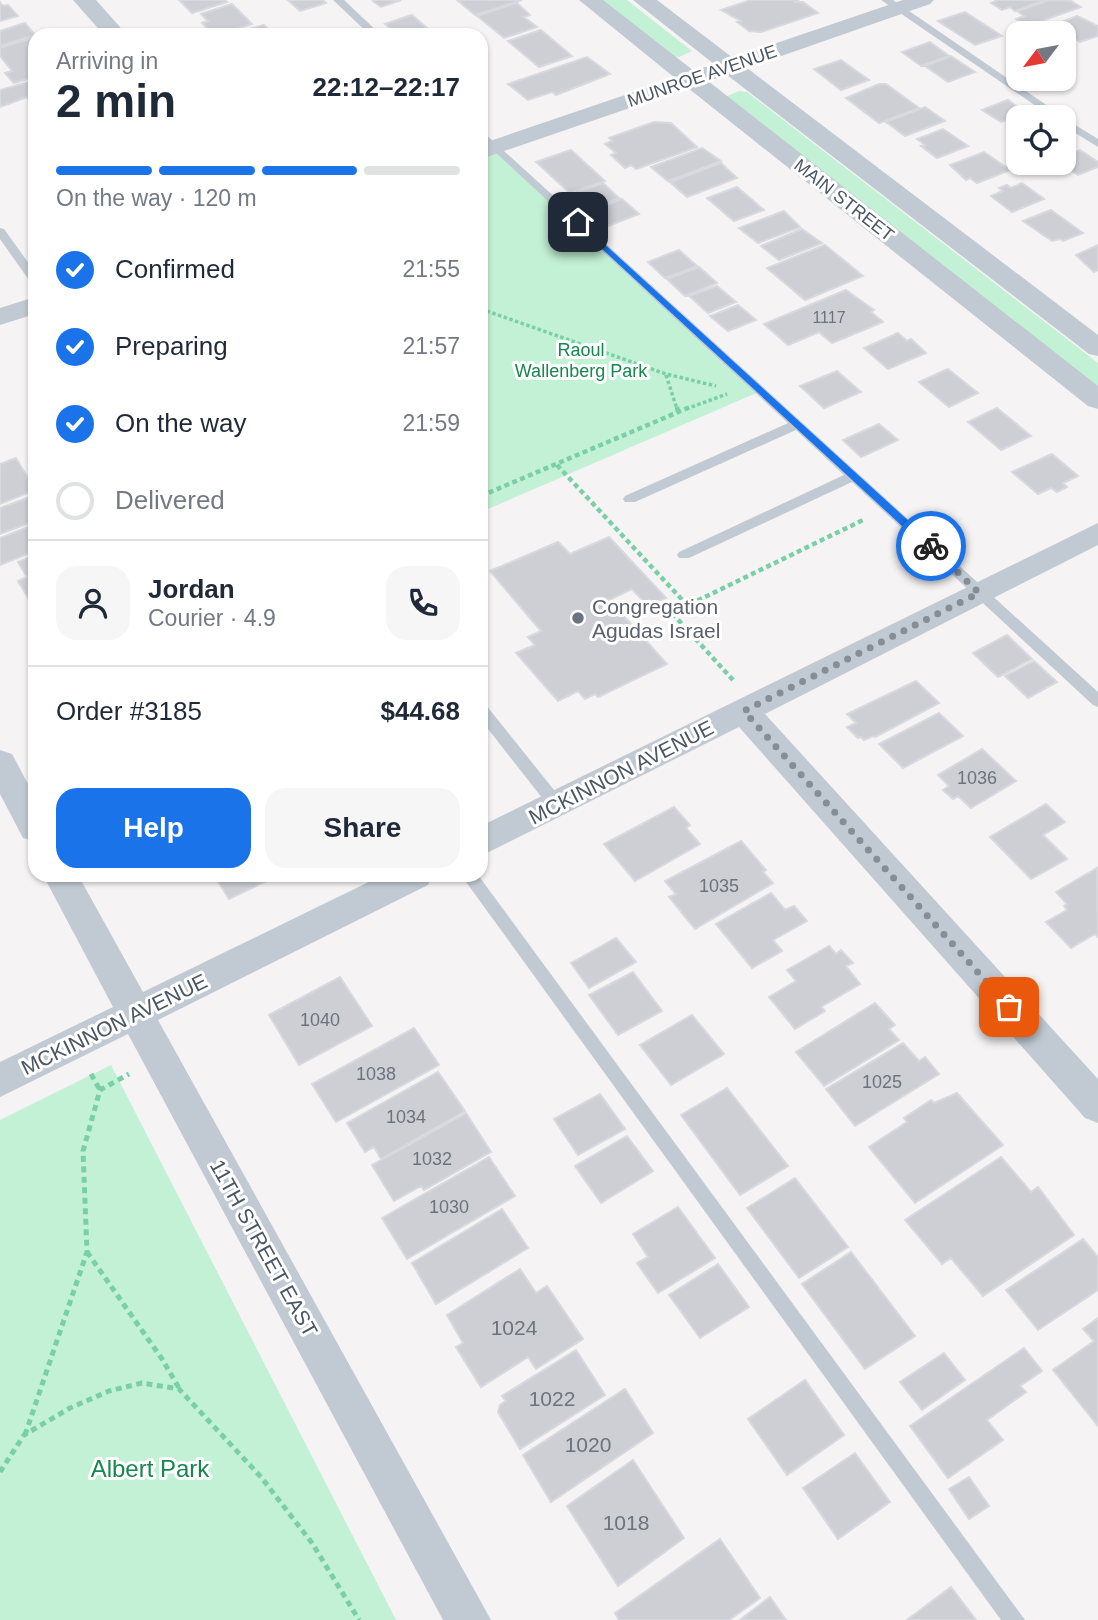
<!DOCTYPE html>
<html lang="en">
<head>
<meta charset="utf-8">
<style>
  :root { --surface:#fff; --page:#f6f6f7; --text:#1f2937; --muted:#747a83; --line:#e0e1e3; --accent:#1a73e8 }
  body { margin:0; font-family:Helvetica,sans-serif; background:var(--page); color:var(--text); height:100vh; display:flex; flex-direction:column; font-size:26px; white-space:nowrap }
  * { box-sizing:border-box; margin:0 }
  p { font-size:23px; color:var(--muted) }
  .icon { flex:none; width:38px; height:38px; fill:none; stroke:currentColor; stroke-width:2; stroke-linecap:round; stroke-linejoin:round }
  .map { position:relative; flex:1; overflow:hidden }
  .drawer { position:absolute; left:28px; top:28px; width:460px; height:854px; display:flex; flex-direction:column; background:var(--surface); border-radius:21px; box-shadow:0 2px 5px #0004 }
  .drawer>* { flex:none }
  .needle { width:46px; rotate:238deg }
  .buttons { position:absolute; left:1006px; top:21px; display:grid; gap:14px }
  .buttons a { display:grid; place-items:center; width:70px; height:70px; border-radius:14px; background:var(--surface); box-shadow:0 2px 5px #0004; font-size:35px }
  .pin { position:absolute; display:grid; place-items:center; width:60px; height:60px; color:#fff; margin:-30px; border-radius:14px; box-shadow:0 4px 10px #0006 }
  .courier { position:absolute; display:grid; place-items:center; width:70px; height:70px; margin:-35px; border:5px solid #1a73e8; border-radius:50%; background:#fff; color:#222; box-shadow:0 2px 9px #0007 }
  .head em { font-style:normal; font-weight:700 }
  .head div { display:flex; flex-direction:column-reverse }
  .head { display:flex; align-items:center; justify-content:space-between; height:119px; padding:0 28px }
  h1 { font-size:46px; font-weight:700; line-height:52px }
  .bar { display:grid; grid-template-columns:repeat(4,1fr); gap:10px 7px; align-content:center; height:84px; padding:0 28px }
  .bar i { height:9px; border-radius:5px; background:var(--line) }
  .bar .active { background:var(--accent) }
  .bar p { grid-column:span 4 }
  .line { display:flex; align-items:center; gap:18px; padding:0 28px; border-top:2px solid var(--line) }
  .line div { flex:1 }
  .round { display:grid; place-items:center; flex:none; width:74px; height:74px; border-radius:21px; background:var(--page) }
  ol { padding:0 28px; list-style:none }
  li { display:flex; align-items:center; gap:21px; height:77px }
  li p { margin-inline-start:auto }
  li .icon { padding:7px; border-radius:50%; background:var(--accent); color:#fff; stroke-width:4 }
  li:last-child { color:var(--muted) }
  li i { width:38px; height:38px; border:4px solid var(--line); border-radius:50% }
  .action { display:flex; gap:14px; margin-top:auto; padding:14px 28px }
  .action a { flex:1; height:80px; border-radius:21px; background:var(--accent); color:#fff; font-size:28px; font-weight:700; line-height:80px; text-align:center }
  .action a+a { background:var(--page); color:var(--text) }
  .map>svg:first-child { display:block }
  .green { fill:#c3f1d5 }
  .building { fill:#cdcfd5; stroke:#d7d9de; stroke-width:2 }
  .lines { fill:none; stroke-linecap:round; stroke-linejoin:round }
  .path-far2 { stroke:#7ad0a6; stroke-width:3.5; stroke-dasharray:3.5 2.5; stroke-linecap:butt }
  .path-far1 { stroke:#7ad0a6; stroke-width:4.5; stroke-dasharray:5 3.5; stroke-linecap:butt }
  .path { stroke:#7ad0a6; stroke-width:5; stroke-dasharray:6 4.5; stroke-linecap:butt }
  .service { fill:#c1cad2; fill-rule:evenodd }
  .minor { fill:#c1cad2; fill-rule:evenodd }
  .route { fill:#1a73e8 }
  .done { stroke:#868d94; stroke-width:7; stroke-dasharray:0 12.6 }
  .worship-dot { fill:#6b7280; stroke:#fff; stroke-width:2.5 }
  .labels { text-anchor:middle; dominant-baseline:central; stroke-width:6; stroke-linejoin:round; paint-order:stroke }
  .far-number-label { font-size:16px; fill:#6b747e }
  .far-street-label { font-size:18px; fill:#4a5661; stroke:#fff }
  .far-park-label { font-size:18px; fill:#17864f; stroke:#fff }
  .number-label { font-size:18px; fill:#6b747e }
  .worship-label { font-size:21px; fill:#5b616d; stroke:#fff; text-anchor:start }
  .street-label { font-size:21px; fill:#4a5661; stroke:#fff }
  .near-number-label { font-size:21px; fill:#6b747e }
  .near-park-label { font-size:24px; fill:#17864f; stroke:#fff }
</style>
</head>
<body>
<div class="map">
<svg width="1098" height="1620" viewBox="0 0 1098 1620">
  <rect width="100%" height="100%" fill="#f5f3f3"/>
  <path class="green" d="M601,0H627L692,51L679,57L673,56Z
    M739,91L747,92L1098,363V392L725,97Z
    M497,147L761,391L481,512V152Z
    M111,1065L396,1620H0V1120Z"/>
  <path class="building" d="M179,0H225L227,2L192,13Z
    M288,0H323L326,3L300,11Z
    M401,0L381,7L373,1L376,0Z
    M457,0H522L475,15Z
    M751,0H799L794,2H803L818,13L761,32L749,31L737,22L741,21L721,10Z
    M998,0H1045L1015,11L1010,7L1002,10L991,3Z
    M1050,0L1071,1L1081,7L1027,26L1016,19L1024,16L1017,11Z
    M0,2L3,6L8,5L18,16L0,21Z
    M517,3L530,15L524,17L537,27L504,38L477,16Z
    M232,4L252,24L214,35L202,23L208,21L201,14Z
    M965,12L1002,36L975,45L938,21Z
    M412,15L427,28L398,35L385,24Z
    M1077,16L1098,26V36L1080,42L1053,25Z
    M25,23L35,35L0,46V31Z
    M264,25L274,35H230Z
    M541,30L572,56L539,67L508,41Z
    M35,37V77L14,83L5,73L12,71L0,56V48Z
    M930,42L949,56L921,66L902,52Z
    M951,56L975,72L948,82L925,66Z
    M587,57L610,74L556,95L552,92L528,100L508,84Z
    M841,60L869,80L841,90L814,69Z
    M35,80V107L27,97L0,107V90Z
    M879,84H886L919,108L879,123L846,98Z
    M1008,100L1026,113L1001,122L982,110Z
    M925,107L945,121L905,136L886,122Z
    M654,122L671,123L697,147L636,169L631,165L625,168L611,155L616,153L605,144L612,141L609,138Z
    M943,129L968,146L937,158L921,146L925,145L917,139Z
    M702,148L721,161L668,181L651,167Z
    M571,150L605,181L570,193L536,162Z
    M1080,150L1098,162V167L1078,175L1059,163H1064V156Z
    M984,152L1010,170L977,183L970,178L966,180L950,165Z
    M721,163L737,178L687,197L670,182Z
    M603,183L619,198L589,209L573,194Z
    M1022,183L1044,199L1012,212L991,196L1003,191L999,188L1007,185L1011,188Z
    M737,187L764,210L734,221L707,198Z
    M622,199L639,214L608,226L591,211Z
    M1051,210L1083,233L1063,241L1060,239L1052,241L1023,221Z
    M784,211L800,227L758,243L739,228Z
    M802,229L822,243L779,260L761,246Z
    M825,245L863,276L805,300L767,268Z
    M1098,245V270L1094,272L1076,255Z
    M679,250L697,266L665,278L648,262Z
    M699,267L717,283L685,296L667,279Z
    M717,286L736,302L708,313L689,296Z
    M846,290L874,310L871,312L883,322L832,343L819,332L788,345L764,324Z
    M738,305L756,320L728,331L710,316Z
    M898,333L907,341L911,339L926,353L888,369L864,348Z
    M948,369L978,393L949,407L919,382Z
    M837,371L861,392L824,408L800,386Z
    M997,408L1031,436L1001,450L968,422Z
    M879,424L898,440L861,457L843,440Z
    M1052,454L1078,476L1063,483L1067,487L1057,492L1051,488L1038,494L1012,472Z
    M16,458L35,490L0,504V464Z
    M35,495V521L0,534V508Z
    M35,524V551L0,565V538Z
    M609,537L666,598L648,606L632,589L609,600L667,664L598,697L595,694L585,699L578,691L558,701L516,653L535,645L528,637L541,631L490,571L558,542L570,554Z
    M35,555V601L31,603L18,581L27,577L18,562Z
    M1007,635L1032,659L998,677L973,653Z
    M1034,661L1057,682L1028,698L1005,676Z
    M916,681L939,703L875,737L873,736L864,740L861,737L858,738L847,727L856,723L847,714Z
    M939,713L963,736L903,768L879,744Z
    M982,749L1016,781L971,808L958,796L953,799L943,790L949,786L938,775Z
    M1046,804L1065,822L1043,835L1067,859L1031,879L990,837Z
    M674,807L690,825L686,828L700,844L635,881L604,844Z
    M741,841L766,870L763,872L773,883L695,929L669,897L676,894L665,881Z
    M1097,868L1098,937L1095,934L1071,948L1046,922L1067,910L1064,906L1067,904L1056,892Z
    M214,875H279L229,899Z
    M771,893L785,910L794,906L807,921L773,940L782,951L752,968L716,924Z
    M616,938L636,962L589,988L571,963Z
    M829,946L836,954L841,950L853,963L846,966L860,984L821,1007L825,1011L795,1029L769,997L796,981L787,970Z
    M633,972L662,1011L618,1035L589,995Z
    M340,977L372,1026L299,1065L269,1015Z
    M875,1003L895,1025L889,1029L899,1040L824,1086L796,1052Z
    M692,1015L724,1054L671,1085L640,1045Z
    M414,1028L439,1065L336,1122L312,1084Z
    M903,1043L919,1061L925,1057L939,1074L855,1126L826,1089Z
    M438,1072L465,1111L381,1159L374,1147L365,1152L347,1123Z
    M727,1088L788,1166L740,1195L681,1115Z
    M957,1093L1003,1145L915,1203L869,1147L907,1122L904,1118L931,1100L934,1103Z
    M600,1094L625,1129L578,1155L554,1119Z
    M466,1113L491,1152L424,1190L421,1186L394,1201L372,1165Z
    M627,1136L653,1171L601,1203L575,1166Z
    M489,1157L515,1196L407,1259L382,1218Z
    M1001,1157L1031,1192L1038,1187L1074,1235L983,1296L951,1258L942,1264L905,1220Z
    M795,1178L848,1247L799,1278L747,1208Z
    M678,1207L715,1258L658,1293L637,1263L648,1257L633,1234Z
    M502,1209L528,1248L436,1304L412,1263Z
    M1083,1239L1098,1257V1290L1038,1330L1006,1290Z
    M851,1252L915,1336L865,1369L802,1284Z
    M718,1264L749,1307L700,1338L669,1295Z
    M520,1269L536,1293L547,1286L583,1339L536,1369L528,1357L481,1387L456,1347L463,1343L447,1315Z
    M1098,1318V1426L1053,1370L1094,1341L1083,1329Z
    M1024,1348L1042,1371L1020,1386L1026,1392L987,1420L1003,1440L948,1478L910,1426Z
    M576,1350L605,1395L520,1449L498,1412L500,1405L506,1401L502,1396Z
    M944,1353L965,1380L922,1410L900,1382Z
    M805,1380L844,1435L787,1475L748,1419Z
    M625,1389L653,1433L551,1502L523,1455Z
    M855,1453L890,1502L838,1539L803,1488Z
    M633,1460L684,1538L618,1586L567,1506Z
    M969,1477L989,1506L969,1519L949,1489Z
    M720,1539L760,1598L729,1620H619L615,1613Z
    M951,1587L976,1620H907Z
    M770,1597L786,1620H740Z"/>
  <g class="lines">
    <path class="path-far2" d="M481,309L666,374L716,386
      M666,375L677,409
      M686,409L727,394"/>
    <path class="path-far1" d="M677,407L678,412
      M557,465L687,605
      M481,496L690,407
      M733,680L672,613L863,520"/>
    <path class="path" d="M91,1074L100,1090
      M87,1252L162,1359L179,1388
      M25,1435L87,1252L83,1151L100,1090L129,1074
      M0,1472L24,1435L70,1408L109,1391L142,1383L179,1389L261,1477L312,1543L359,1620"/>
    <path class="service" d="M333,0H344L381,35H370Z
      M881,0H893L1064,117H1052Z
      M1064,118L1098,139V147L1064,126Z
      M481,130L1098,692V707L1093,705L852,482L689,558H679L677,555L679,552L844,475L796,430L635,502H625L623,499L625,496L788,423L481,139Z
      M0,228L4,229L35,272V284L31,283L0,239Z
      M481,703L486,705L562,800L564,804L562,808H550L481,720Z
      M461,875H478L1025,1620H1001Z"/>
    <path class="minor" d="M73,0H96L127,35H104Z
      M579,0H603L694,71L714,64L633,0H657L733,58L903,0H934L930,4L747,68L1098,335V356L1089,354L727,75L708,81L1098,386V409L1088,406L688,88L481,159V144L675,78Z
      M35,297V314L0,325V308Z
      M1098,523V545L765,714L1098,1079V1123L1085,1118L739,727L481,856V826Z
      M0,750L12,754L35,797V841L23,838L0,794Z
      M43,875H78L143,992L383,875H433L428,885L158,1020L491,1620H443L128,1034L0,1097V1062L113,1007Z"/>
  </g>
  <path class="route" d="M578,220L934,544V549H927L575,224Z"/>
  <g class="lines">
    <path class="done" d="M931,546L979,593L744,711L1009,1007"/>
  </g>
  <circle class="worship-dot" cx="578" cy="618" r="7"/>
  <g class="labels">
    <g class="far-number-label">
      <text x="829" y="317">1117</text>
    </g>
    <g class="far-street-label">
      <text transform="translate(702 76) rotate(-19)">MUNROE AVENUE</text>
      <text transform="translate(844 200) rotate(38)">MAIN STREET</text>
    </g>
    <g class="far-park-label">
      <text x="581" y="350">Raoul<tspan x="581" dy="21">Wallenberg Park</tspan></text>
    </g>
    <g class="number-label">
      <text x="977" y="778">1036</text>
      <text x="719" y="886">1035</text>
      <text x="320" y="1020">1040</text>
      <text x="376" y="1074">1038</text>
      <text x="882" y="1082">1025</text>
      <text x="406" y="1117">1034</text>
      <text x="432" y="1159">1032</text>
      <text x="449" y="1207">1030</text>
    </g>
    <g class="worship-label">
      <text x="592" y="606">Congregation<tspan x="592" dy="24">Agudas Israel</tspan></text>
    </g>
    <g class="street-label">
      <text transform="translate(621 772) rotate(-27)">MCKINNON AVENUE</text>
      <text transform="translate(114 1024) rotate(-26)">MCKINNON AVENUE</text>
      <text transform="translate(264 1248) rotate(61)">11TH STREET EAST</text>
    </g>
    <g class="near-number-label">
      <text x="514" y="1327">1024</text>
      <text x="552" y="1398">1022</text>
      <text x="588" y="1444">1020</text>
      <text x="626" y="1522">1018</text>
    </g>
    <g class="near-park-label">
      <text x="150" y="1468">Albert Park</text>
    </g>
  </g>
</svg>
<div class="buttons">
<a><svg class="needle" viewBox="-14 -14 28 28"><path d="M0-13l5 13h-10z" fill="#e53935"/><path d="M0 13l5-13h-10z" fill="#747a83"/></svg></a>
<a><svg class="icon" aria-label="locate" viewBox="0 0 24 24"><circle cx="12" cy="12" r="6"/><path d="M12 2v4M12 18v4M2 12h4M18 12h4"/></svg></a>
</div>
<div class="pin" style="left:1009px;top:1007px;background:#ea580c"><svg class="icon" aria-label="bag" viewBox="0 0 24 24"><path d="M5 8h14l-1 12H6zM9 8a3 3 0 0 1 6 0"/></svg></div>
<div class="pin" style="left:578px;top:222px;background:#1f2937"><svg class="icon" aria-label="home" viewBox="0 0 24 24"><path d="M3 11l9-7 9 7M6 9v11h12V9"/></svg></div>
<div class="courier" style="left:931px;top:546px"><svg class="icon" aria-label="bike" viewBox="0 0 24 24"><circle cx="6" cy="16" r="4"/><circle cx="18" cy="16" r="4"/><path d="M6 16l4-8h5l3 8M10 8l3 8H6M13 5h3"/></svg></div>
<section class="drawer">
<div class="head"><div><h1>2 min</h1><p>Arriving in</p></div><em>22:12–22:17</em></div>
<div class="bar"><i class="active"></i><i class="active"></i><i class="active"></i><i></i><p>On the way · 120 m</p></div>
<ol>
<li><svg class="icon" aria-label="check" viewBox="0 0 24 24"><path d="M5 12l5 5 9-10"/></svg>Confirmed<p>21:55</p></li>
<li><svg class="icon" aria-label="check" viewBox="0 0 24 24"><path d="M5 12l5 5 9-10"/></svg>Preparing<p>21:57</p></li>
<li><svg class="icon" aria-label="check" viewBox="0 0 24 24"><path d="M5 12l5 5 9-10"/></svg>On the way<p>21:59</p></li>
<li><i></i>Delivered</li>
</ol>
<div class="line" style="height:126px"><a class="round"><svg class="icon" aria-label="person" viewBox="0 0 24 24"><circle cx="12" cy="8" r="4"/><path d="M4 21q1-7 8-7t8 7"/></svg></a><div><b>Jordan</b><p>Courier · 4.9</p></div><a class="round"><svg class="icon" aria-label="phone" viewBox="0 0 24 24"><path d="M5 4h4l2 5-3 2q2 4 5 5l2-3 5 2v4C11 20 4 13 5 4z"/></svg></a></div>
<div class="line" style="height:91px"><div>Order #3185</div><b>$44.68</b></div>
<div class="action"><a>Help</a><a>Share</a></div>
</section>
</div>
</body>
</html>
